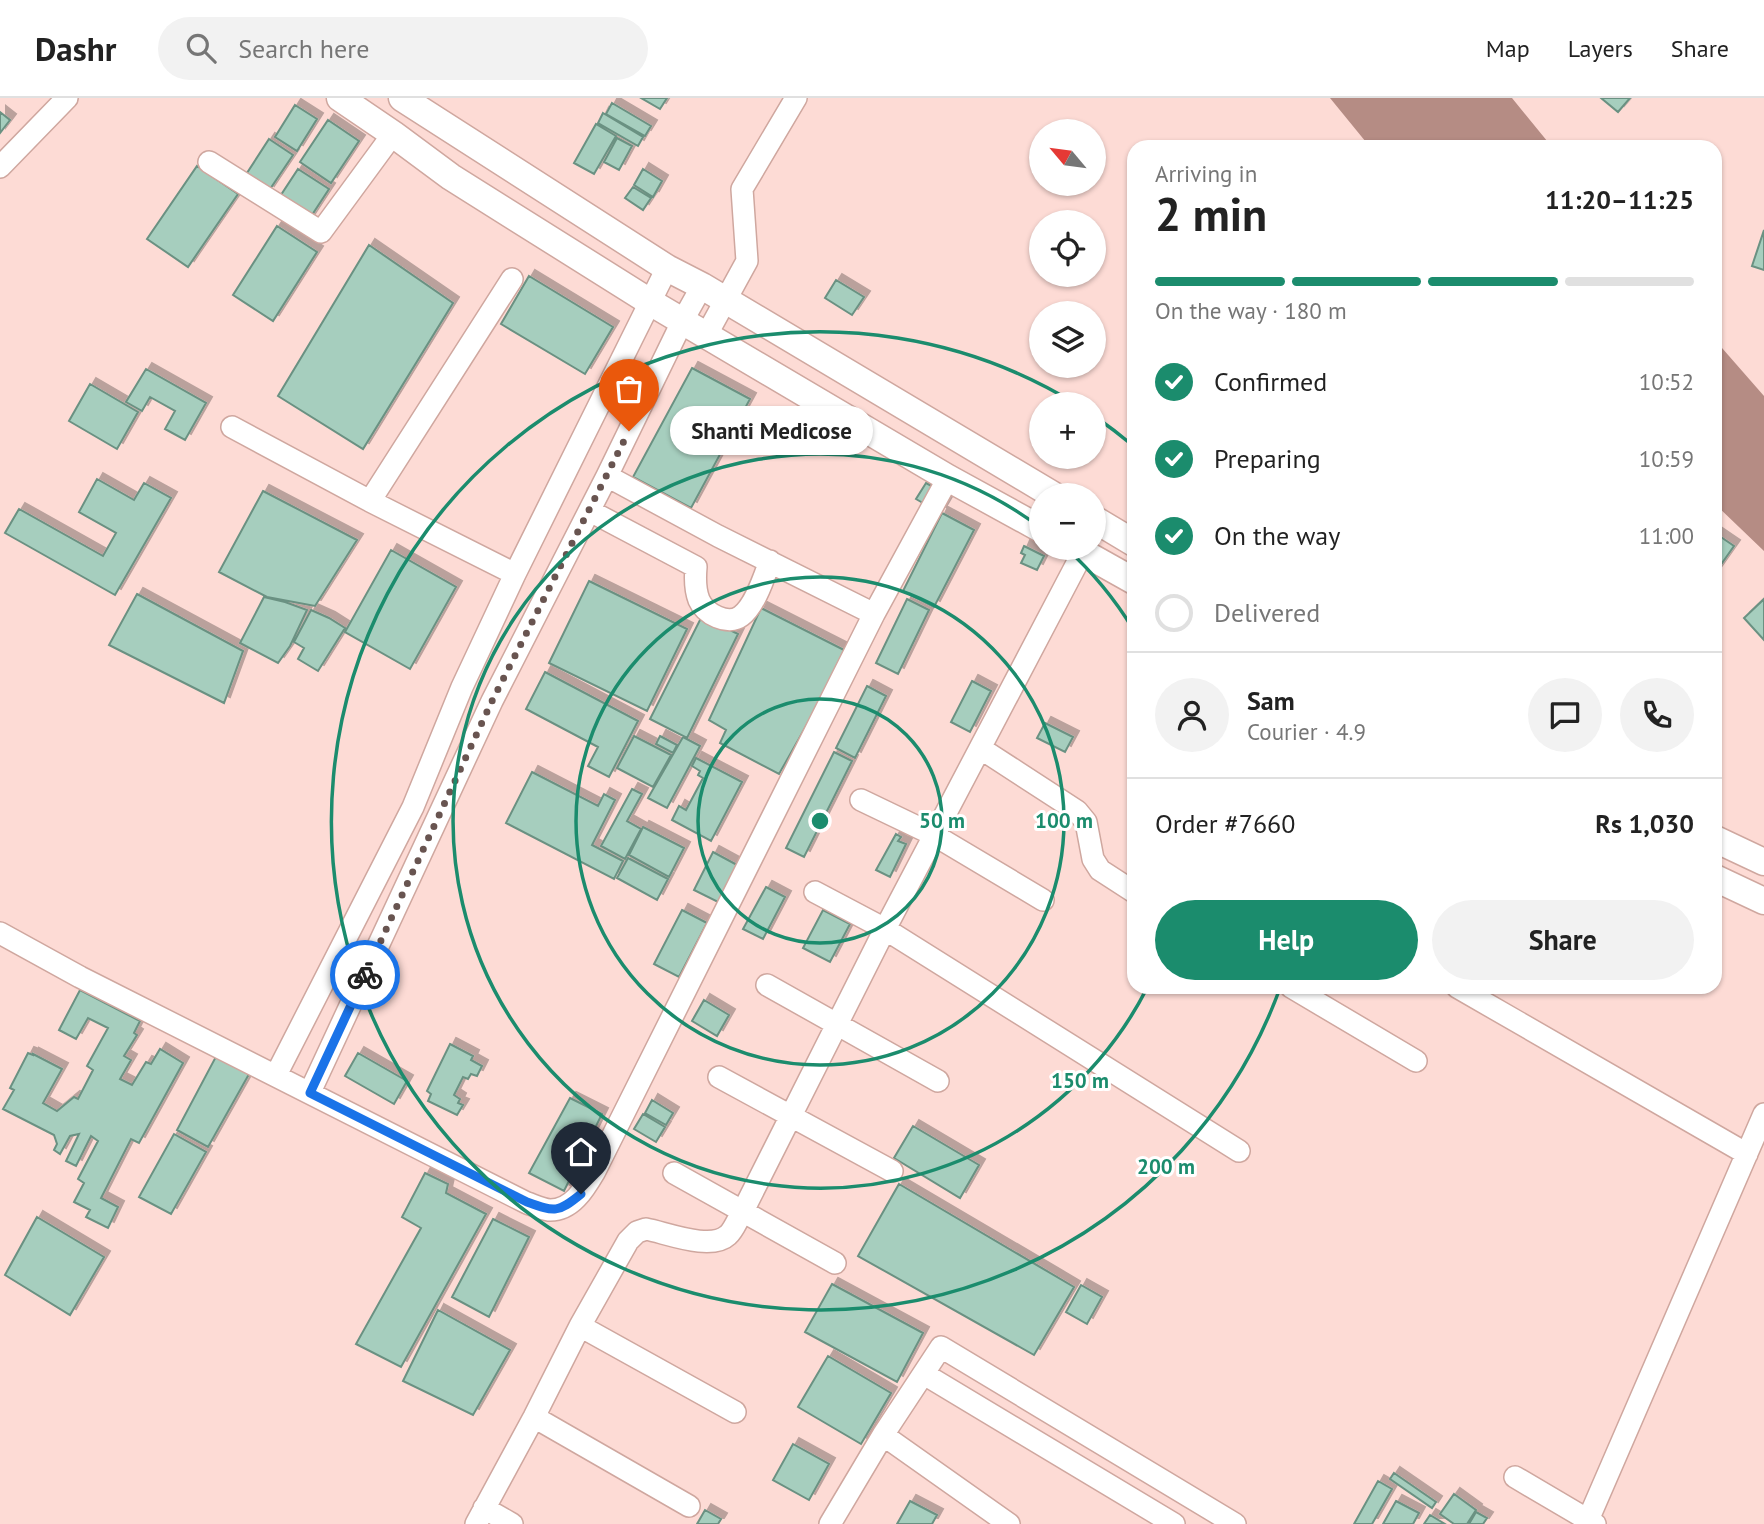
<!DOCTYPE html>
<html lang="en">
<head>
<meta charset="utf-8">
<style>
  :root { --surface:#fff; --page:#f2f2f2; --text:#222; --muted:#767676; --line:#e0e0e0; --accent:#1b8c6d }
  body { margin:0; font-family:"PT Sans",sans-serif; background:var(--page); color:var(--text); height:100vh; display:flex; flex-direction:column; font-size:26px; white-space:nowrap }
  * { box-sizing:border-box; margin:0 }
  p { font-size:23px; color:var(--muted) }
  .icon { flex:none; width:38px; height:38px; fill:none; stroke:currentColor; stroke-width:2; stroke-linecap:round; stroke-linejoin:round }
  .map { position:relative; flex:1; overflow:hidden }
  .drawer { position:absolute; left:1127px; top:42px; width:595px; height:854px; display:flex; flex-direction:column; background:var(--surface); border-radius:21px; box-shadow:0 2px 5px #0004 }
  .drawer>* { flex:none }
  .needle { width:46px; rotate:299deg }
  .buttons { position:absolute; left:1029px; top:21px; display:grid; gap:14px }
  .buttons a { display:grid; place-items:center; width:77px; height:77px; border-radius:50%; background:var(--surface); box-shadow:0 2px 5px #0004; font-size:35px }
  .pin { position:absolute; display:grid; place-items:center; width:60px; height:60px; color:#fff; margin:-72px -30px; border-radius:50% 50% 50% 0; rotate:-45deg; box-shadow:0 0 7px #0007 }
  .pin .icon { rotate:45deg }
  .courier { position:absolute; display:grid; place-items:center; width:70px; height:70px; margin:-35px; border:5px solid #1a73e8; border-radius:50%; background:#fff; color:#222; box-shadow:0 2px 9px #0007 }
  .bubble { position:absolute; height:49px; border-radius:24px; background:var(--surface); box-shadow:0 2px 5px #0004; font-size:23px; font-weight:800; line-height:49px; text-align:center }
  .summary em { font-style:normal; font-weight:800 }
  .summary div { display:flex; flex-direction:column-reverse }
  .summary { display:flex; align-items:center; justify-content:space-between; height:119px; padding:0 28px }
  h1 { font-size:46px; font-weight:800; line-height:52px }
  .bar { display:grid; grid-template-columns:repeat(4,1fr); gap:10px 7px; align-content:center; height:84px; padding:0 28px }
  .bar i { height:9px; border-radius:5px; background:var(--line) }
  .bar .current { background:var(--accent) }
  .bar p { grid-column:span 4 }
  .line { display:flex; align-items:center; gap:18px; padding:0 28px; border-top:2px solid var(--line) }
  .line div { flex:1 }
  .round { display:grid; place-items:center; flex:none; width:74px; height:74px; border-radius:37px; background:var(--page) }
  ol { padding:0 28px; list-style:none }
  li { display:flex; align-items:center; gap:21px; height:77px }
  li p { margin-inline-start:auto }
  li .icon { padding:7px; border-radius:50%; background:var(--accent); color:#fff; stroke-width:4 }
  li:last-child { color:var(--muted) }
  li i { width:38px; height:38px; border:4px solid var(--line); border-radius:50% }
  .primary-button { display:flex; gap:14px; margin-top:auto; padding:14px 28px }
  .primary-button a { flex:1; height:80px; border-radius:42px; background:var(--accent); color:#fff; font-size:28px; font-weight:800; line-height:80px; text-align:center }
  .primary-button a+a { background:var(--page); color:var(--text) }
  header { display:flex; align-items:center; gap:42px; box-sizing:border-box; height:98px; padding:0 35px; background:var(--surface); border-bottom:2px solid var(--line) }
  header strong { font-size:33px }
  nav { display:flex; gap:38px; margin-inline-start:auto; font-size:24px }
  .search { width:490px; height:63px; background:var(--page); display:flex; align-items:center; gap:18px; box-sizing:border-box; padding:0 24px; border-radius:38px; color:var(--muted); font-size:26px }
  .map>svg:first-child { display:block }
  .water { fill:#b58c84 }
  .building { fill:#a6cebe; stroke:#6a9182; stroke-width:2; filter:url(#shadow) }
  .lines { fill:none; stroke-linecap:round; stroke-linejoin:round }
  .minor-casing { stroke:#cfa79f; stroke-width:24 }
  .major-casing { stroke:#cfa79f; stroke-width:29 }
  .minor { stroke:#fff; stroke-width:21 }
  .major { stroke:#fff; stroke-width:26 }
  .done { stroke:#685450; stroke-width:7; stroke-dasharray:0 12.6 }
  .route { stroke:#1a73e8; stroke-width:9 }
  .ring { fill:none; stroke:#1b8c6d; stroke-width:3.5 }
  .centre { fill:#1b8c6d; stroke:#fff; stroke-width:3.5 }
  .ring-label { font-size:21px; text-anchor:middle; font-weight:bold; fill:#1b8c6d; stroke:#fff; stroke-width:6; stroke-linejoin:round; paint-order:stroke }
</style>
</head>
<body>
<header>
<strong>Dashr</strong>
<div class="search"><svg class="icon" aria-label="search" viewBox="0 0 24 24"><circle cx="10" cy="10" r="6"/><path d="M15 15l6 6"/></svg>Search here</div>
<nav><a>Map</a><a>Layers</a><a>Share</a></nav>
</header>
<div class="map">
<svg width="1764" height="1426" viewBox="0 0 1764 1426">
  <defs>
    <filter id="shadow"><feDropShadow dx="6" dy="-6" stdDeviation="0" flood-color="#0004"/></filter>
  </defs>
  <rect width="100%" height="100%" fill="#fddbd5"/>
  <path class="water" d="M1330,0H1512L1552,49H1370Z
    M1715,242L1764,298V453L1715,406Z"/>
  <path class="building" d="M641,0H667L660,11Z
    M1601,0H1630L1618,14Z
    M612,5L651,28L645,38L606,16Z
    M295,7L317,21L297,53L275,39Z
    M0,14L10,22L0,35Z
    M603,15L643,39L638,48L598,25Z
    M328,22L359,43L331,85L300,64Z
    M596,26L616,38L594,76L574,65Z
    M617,40L632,48L619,72L604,64Z
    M269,41L293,57L268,94L245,78Z
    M197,68L238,96L188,169L147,141Z
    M298,71L329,91L308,123L277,103Z
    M643,71L662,83L653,99L634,87Z
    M633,89L651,100L643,112L625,100Z
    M277,128L317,154L273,223L233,197Z
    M1764,132V172L1752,168Z
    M369,147L453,205L363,351L278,298Z
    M529,178L613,229L585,276L501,226Z
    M836,182L864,199L852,217L825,200Z
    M692,270L750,301L691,410L633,379Z
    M146,271L206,305L185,342L165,331L175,313L150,299L142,313L126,304Z
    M90,286L138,314L117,351L69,323Z
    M97,381L134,402L144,385L171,400L115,497L5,435L19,411L103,458L116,435L79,414Z
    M926,385L950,398L940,415L916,401Z
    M263,393L357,442L315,508L267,499L219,474Z
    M942,415L974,432L934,509L903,493Z
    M1715,435L1734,448L1715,475Z
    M1024,448L1044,458L1037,472L1021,465L1025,457L1021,455Z
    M391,452L456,489L410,571L345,534Z
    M589,483L687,531L647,613L549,565Z
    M137,496L243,553L224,605L109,547Z
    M264,499L285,504L307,512L290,548L278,565L240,545Z
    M907,501L929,512L898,576L876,565Z
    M1764,501V542L1744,520Z
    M761,510L848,554L779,676L720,645L726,632L709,622Z
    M311,512L329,520L345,530L318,573L298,561L304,550L294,544Z
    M702,518L738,536L687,640L650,621Z
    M545,574L638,623L609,679L588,668L598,649L526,611Z
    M972,583L991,593L970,634L951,624Z
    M867,588L886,598L855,660L836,650Z
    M1045,625L1073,639L1065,654L1037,640Z
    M634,638L671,657L653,689L617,670Z
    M660,638L677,647L673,655L656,646Z
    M683,639L700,648L667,710L648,700Z
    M834,654L852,663L804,759L786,750Z
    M696,660L742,684L711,743L672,722L679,708L686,712L703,680L698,677L700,673L692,668Z
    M532,674L598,708L604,696L615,702L592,747L623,763L614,781L506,725Z
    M632,691L642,696L627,723L641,731L625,761L601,748Z
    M643,729L684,750L669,779L629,757Z
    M896,736L901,739L898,743L906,746L890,779L876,772Z
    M713,754L739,768L720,805L694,792Z
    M628,760L668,781L657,802L617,780Z
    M766,789L785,799L763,841L743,831Z
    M682,812L707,825L679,879L654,866Z
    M823,812L850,826L830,864L803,850Z
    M80,892L140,923L134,935L137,937L124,958L131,962L120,981L132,987L146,964L151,966L160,951L183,965L139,1045L131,1041L101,1100L118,1109L108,1130L86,1119L90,1112L74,1104L84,1085L78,1081L98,1043L91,1038L76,1068L66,1063L79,1036L70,1038L60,1056L54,1052L57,1046L54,1037L3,1011L14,992L10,990L28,955L33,957V956L62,971L43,1005L57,1013L74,999L78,1001L93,972L87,968L108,930L88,920L76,941L59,932Z
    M704,902L729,917L717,938L692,923Z
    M450,946L473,958L471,962L482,968L477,978L471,976L468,981L463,979L454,997L460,1001L458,1005L463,1007L457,1017L428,1003L431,996L427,993Z
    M220,951L253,969L208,1049L177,1032Z
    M358,955L407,983L394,1006L345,978Z
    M570,1000L602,1016L564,1093L529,1075Z
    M652,1002L673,1015L666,1027L645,1015Z
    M643,1016L665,1029L656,1044L634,1031Z
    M913,1028L979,1067L960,1100L894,1060Z
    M174,1036L206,1054L171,1116L139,1099Z
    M425,1075L448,1086L446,1095L486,1116L401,1269L356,1246L421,1130L402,1119Z
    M899,1086L1074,1189L1034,1257L858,1158Z
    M37,1119L104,1159L70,1217L5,1177Z
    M493,1121L529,1139L489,1219L452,1199Z
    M832,1186L923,1235L897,1284L805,1234Z
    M1081,1187L1102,1199L1087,1226L1066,1214Z
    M438,1212L510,1252L473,1317L403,1283Z
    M828,1258L891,1295L861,1346L798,1309Z
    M793,1346L829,1366L809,1402L773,1382Z
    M1394,1375L1436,1404L1432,1410L1390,1381Z
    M1378,1383L1392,1391L1372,1426H1354Z
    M1454,1396L1476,1412L1467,1426H1454L1440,1416Z
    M910,1403L937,1417L932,1426H897Z
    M1396,1403L1419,1415L1413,1426H1383Z
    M705,1412L721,1421L718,1426H697Z
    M1476,1414L1487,1420L1483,1426H1469Z
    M1430,1417L1445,1426H1424Z"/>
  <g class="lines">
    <defs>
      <path id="minor" d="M209,64L321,134L393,36
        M0,69L67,0
        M707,236L747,163L742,91L796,0
        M232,329L370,403L515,476
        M370,403L512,181
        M590,413L696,469C695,480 695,492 699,502C705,516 728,528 741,518C755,508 764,479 770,463
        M874,516L948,380
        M980,650L1077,713L1086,724L1093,761L1100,772L1134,794
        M861,702L934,737L1043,802
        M815,794L885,831L1239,1053
        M0,835L80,879L527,1105C533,1107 542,1111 549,1112C572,1113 585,1090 595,1073L874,516L718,438L607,378
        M767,887L938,983
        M1291,889L1416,963
        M1457,889L1747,1056
        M276,977L413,709L462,589L515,476L667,170
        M719,979L892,1073
        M310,994L492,603L607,378L683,222L702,188
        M674,1075L835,1165
        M580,1228L735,1314
        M924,1276L1174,1426
        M534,1319L689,1408
        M883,1337L1009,1426
        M1515,1379L1595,1426
        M484,1410L512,1426
        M1588,1422L1764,1016
        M476,1426L534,1319L580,1228L628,1143L637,1134L646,1131C667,1135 711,1153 728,1137C734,1132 738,1120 743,1113L885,831L1083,454
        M830,1426L883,1337L941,1249L1235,1426"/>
      <path id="major" d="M340,0L393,36L451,79L650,204L948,380L1041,431
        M402,0L667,170L702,188L1053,397
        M1094,421L1134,445
        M1075,450L1134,483
        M1715,741L1764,764
        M1715,780L1764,803"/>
    </defs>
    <use href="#minor" class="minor-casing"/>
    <use href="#major" class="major-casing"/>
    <use href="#minor" class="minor"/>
    <use href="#major" class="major"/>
  </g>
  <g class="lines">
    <path class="done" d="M365,877L492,603L629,333"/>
    <path class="route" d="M365,877L310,995L527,1104C555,1114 558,1115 581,1096"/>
  </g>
  <g class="ring">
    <circle cx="820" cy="723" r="122"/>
    <circle cx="820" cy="723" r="244"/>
    <path d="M1147 890A367 367 0 1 1 1041 430M1066 450A367 367 0 0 1 1133 531"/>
    <path d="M1280 890A489 489 0 1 1 1076 306M1097 320A489 489 0 0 1 1131 346"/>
  </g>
  <circle cx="820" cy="723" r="10" class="centre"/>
  <g class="ring-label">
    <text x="942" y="730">50 m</text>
    <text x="1064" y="730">100 m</text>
    <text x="1080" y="990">150 m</text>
    <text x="1166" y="1076">200 m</text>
  </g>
</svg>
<div class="buttons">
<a><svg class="needle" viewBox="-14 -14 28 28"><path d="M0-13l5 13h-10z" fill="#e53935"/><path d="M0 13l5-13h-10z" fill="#767676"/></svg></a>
<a><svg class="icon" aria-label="locate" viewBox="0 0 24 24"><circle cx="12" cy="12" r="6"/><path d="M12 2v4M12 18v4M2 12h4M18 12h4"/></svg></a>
<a><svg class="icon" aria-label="layers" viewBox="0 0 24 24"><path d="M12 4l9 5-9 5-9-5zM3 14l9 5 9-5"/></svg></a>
<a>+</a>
<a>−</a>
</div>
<div class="pin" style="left:629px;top:333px;background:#ea580c"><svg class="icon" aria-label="bag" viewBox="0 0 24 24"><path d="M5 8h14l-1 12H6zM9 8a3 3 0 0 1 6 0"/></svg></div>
<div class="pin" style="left:581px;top:1096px;background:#1f2937"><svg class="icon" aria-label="home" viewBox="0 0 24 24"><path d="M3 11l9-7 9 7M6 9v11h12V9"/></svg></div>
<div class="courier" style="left:365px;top:877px"><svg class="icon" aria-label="bike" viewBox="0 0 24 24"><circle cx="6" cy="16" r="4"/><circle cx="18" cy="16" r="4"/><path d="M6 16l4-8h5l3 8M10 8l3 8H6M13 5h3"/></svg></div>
<div class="bubble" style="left:670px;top:308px;width:203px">Shanti Medicose</div>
<section class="drawer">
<div class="summary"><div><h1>2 min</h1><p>Arriving in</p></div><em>11:20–11:25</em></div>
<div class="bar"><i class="current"></i><i class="current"></i><i class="current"></i><i></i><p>On the way · 180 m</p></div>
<ol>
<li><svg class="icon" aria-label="check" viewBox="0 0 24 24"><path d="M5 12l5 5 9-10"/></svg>Confirmed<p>10:52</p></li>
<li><svg class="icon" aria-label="check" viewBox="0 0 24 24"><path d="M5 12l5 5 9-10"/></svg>Preparing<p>10:59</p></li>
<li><svg class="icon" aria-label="check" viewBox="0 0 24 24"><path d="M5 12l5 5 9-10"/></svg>On the way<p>11:00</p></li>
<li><i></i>Delivered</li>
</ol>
<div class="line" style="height:126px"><a class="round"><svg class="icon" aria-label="person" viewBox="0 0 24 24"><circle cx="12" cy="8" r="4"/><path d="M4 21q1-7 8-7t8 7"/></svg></a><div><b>Sam</b><p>Courier · 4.9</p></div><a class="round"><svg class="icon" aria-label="chat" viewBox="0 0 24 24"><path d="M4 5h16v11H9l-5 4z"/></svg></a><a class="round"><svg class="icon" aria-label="phone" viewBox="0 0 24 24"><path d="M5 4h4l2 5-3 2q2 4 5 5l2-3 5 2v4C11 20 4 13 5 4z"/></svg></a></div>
<div class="line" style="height:91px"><div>Order #7660</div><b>Rs 1,030</b></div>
<div class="primary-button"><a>Help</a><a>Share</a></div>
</section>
</div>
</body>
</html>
